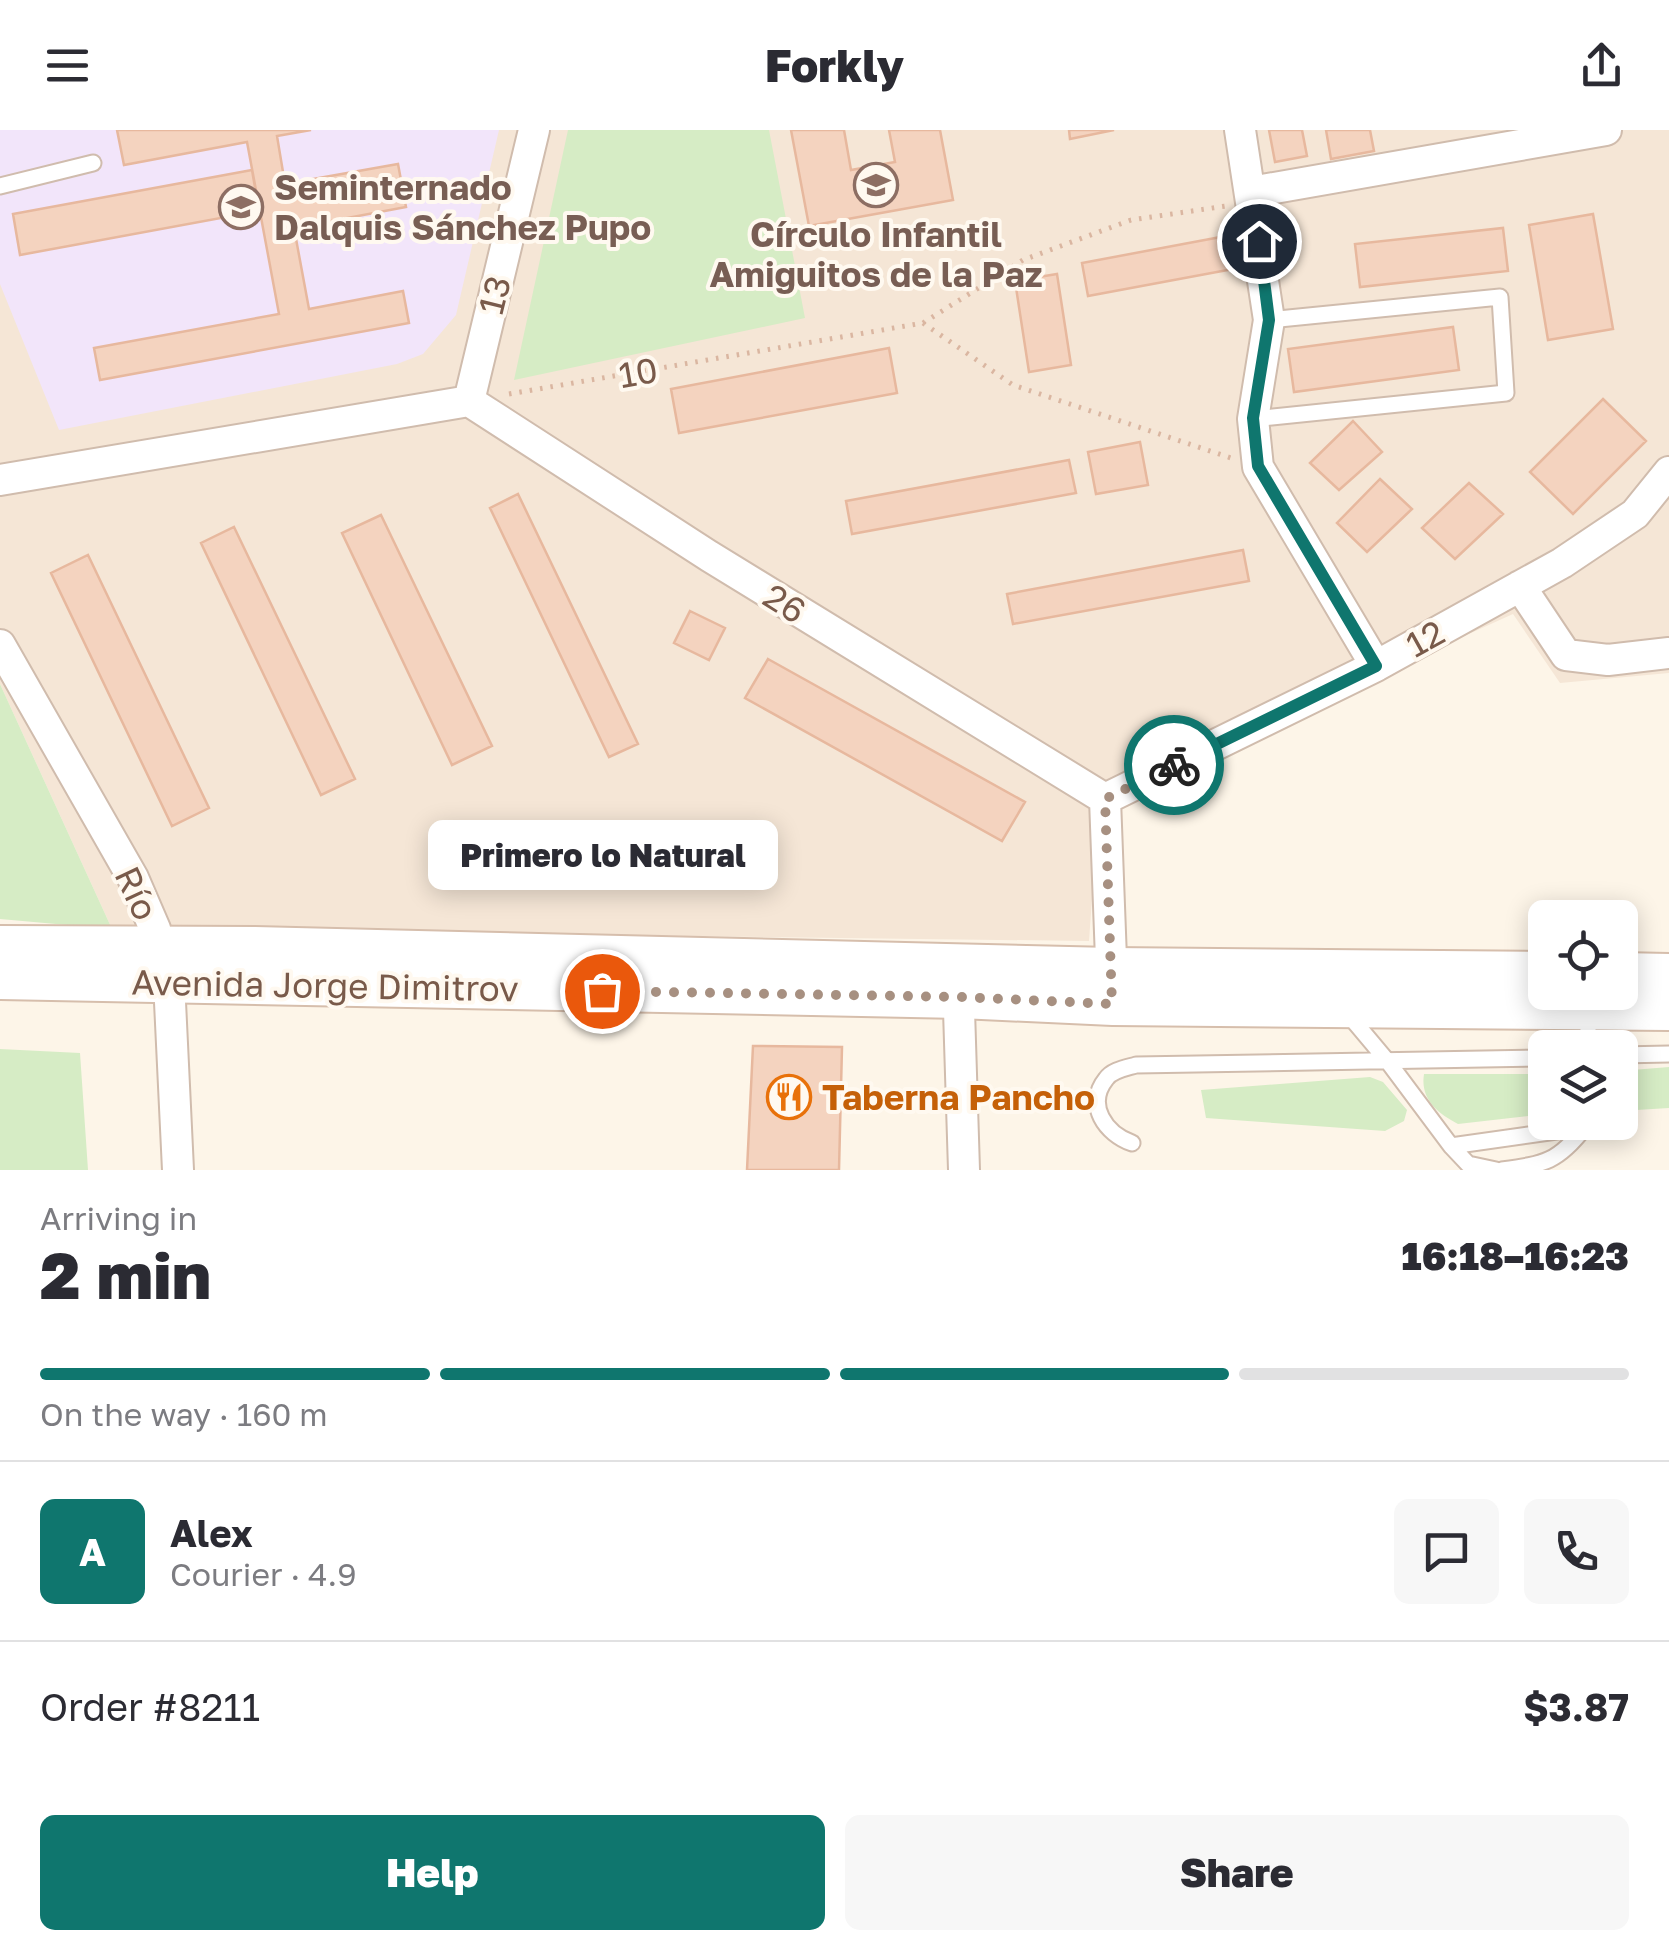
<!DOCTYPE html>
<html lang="en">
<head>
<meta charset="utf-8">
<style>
  :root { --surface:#fff; --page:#f7f7f7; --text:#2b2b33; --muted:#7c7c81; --line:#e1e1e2; --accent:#0f766e }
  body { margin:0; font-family:"Golos Text",sans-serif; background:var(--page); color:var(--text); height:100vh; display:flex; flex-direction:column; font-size:38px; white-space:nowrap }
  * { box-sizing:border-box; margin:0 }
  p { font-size:32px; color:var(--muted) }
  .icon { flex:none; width:55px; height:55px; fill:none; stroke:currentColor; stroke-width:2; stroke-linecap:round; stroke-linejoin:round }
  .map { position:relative; height:1040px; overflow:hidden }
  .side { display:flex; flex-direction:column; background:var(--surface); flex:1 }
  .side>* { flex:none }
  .fabs { position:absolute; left:1528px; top:770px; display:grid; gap:20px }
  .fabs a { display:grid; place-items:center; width:110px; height:110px; border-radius:15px; background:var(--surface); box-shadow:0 5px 25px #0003; font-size:50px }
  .pin { position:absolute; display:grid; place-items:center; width:85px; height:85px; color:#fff; margin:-42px; border:5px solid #fff; border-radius:50%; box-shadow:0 2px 10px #0007 }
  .courier { position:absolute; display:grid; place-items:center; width:100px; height:100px; margin:-50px; border:8px solid #0f766e; border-radius:50%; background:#fff; color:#222; box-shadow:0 2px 12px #0007 }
  .bubble { position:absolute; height:70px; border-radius:15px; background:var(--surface); box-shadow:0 5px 25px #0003; font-size:32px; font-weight:800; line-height:70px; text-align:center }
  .head em { font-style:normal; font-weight:800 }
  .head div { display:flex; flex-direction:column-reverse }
  .head { display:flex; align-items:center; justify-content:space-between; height:170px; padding:0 40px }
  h1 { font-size:65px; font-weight:800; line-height:75px }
  .bar { display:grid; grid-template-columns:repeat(4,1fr); gap:15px 10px; align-content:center; height:120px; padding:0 40px }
  .bar i { height:12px; border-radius:8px; background:var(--line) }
  .bar .on { background:var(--accent) }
  .bar p { grid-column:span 4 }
  .line { display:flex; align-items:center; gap:25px; padding:0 40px; border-top:2px solid var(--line) }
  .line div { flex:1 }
  .round { display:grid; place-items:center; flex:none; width:105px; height:105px; border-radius:15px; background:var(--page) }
  .action { display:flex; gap:20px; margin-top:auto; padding:20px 40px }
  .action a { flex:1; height:115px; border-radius:15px; background:var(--accent); color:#fff; font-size:40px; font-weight:800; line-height:115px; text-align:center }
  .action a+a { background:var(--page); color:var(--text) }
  header { display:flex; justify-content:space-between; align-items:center; height:130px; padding:0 40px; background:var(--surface); font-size:45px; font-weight:800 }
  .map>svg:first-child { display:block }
  .residential { fill:#f5e6d6 }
  .education { fill:#f2e5fa }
  .green { fill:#d6ecc5 }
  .building { fill:#f4d3bf; stroke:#e7b89e; stroke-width:2.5 }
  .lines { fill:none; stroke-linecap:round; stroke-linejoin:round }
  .service-casing { stroke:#d0bcad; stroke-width:19 }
  .minor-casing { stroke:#d0bcad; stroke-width:34 }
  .secondary-casing { stroke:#d6beac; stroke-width:46 }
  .path { stroke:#dab6a1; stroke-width:5; stroke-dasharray:2.5 8; stroke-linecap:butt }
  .service { stroke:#fff; stroke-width:15 }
  .minor { stroke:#fff; stroke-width:30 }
  .secondary { stroke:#fff; stroke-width:42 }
  .done { stroke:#a79081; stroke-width:10; stroke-dasharray:0 18 }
  .route { stroke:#0f766e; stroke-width:12 }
  .labels { text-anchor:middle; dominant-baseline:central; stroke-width:8; stroke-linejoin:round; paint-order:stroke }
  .education-label { font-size:35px; font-weight:bold; fill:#785e54; stroke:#fff9f0; text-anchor:start }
  .street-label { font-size:35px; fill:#795a4a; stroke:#fff9f0 }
  .food-label { font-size:35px; font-weight:bold; fill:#c56008; stroke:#fff9f0; text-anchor:start }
</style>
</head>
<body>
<header><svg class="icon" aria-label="menu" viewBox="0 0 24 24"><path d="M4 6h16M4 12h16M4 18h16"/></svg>Forkly<svg class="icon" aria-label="share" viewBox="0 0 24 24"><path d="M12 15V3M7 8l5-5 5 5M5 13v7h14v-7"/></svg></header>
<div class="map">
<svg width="1669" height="1040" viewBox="0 0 1669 1040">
  <rect width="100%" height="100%" fill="#fdf5e8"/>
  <path class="residential" d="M0,0H1669V543L1560,553L1513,484L1099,671L1089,811L112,799L0,554Z"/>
  <path class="education" d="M0,0H499L456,185L423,224L397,234L59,300L0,154Z"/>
  <path class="green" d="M568,0H769L805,188L514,250Z
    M0,554L112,799L0,789Z
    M0,919L80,923L88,1040H0Z
    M1669,937V978L1620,981V941Z
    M1424,944H1545V984L1458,994C1437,983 1420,969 1424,944Z
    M1370,947L1383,952L1407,980L1404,991L1385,1001L1206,988L1201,960Z"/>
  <path class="building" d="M117,0H311L277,6L285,54L398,34L406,77L294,98L309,179L403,161L409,193L100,250L94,218L279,184L247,12L124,35Z
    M791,0H844L851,40L895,32L889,0H940L953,70L809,96Z
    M1069,0H1114L1070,9Z
    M1269,0H1302L1307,26L1275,32Z
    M1326,0H1370L1374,21L1331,29Z
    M252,40L259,81L20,125L13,84Z
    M1593,84L1613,199L1548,210L1529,95Z
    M1503,98L1508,141L1360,157L1355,114Z
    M1226,106L1233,139L1088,166L1082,133Z
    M1057,144L1071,235L1029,242L1015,151Z
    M1453,197L1459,240L1294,262L1288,219Z
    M889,218L897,263L679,303L671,259Z
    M1603,269L1646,311L1573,384L1530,342Z
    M1353,291L1382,322L1339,360L1310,333Z
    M1140,312L1148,355L1096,364L1088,322Z
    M1069,330L1076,363L852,404L846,371Z
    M1380,349L1412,379L1367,422L1337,393Z
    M1469,353L1503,384L1455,429L1422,398Z
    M518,364L638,614L609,627L490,378Z
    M381,385L492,616L452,635L342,403Z
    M234,397L355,649L321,665L201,413Z
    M1243,420L1249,451L1013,494L1007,464Z
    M88,425L209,678L172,696L51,443Z
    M690,481L725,498L709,530L674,513Z
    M768,529L1025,672L1002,711L745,568Z
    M753,916L842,917L839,1040H747Z"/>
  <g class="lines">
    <defs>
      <path id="service" d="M0,56L93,33
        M1253,289L1506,263L1500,167L1269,190
        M1347,883L1389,933L1451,1016L1585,997V992
        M1588,918V882
        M1620,925L1669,924
        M1132,1013C1106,1004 1085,975 1106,949C1112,940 1126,938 1136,935L1545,928
        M1451,1016L1468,1034L1496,1040
        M1502,1040C1545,1034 1558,1032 1585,997"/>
      <path id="minor" d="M1240,0L1269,190L1253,289L1258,337L1376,536
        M1251,62L1606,0
        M469,271L709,426L1105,669
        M469,271L534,0
        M0,350L469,271
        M1520,456L1566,525L1608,530L1669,523
        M0,515L133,748L155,799L169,851L178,1040
        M1105,669L1376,536L1562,433L1635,384L1669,342
        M1105,669L1112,856
        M958,848L964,1040"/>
      <path id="secondary" d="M0,817L255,818L1111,839L1545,843
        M1620,844L1669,845
        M0,848L961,867L1113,874L1669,879"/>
    </defs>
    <use href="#service" class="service-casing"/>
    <use href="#minor" class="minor-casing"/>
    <use href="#secondary" class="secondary-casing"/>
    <path class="path" d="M923,193L1013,255L1231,328
      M509,264L923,193L1023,130L1131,90L1226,76"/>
    <use href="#service" class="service"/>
    <use href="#minor" class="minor"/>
    <use href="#secondary" class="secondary"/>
  </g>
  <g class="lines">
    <path class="done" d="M602,861L961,867L1112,874L1105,669L1174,635"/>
    <path class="route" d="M1174,635L1376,536L1258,336L1253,288L1269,190L1259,111"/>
  </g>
  <defs>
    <symbol id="school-ring" viewBox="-11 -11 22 22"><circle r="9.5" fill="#fff9f0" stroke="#8d6e63" stroke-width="1.5"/><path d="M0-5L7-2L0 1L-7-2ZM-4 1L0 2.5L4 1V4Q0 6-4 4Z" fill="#8d6e63"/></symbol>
    <symbol id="restaurant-ring" viewBox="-11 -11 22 22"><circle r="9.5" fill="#fff9f0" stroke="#e8710a" stroke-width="1.5"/><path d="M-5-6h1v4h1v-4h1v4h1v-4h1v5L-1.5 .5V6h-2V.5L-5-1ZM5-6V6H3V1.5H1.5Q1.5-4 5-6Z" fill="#e8710a"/></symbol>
  </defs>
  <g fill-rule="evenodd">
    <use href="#school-ring" x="851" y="30" width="50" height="50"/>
    <use href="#school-ring" x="216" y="52" width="50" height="50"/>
    <use href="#restaurant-ring" x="764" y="942" width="50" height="50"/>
  </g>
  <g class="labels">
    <g class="education-label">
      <text x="274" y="57">Seminternado<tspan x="274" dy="40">Dalquis Sánchez Pupo</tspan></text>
      <text x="876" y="104" text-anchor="middle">Círculo Infantil<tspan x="876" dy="40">Amiguitos de la Paz</tspan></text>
    </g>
    <g class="street-label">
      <text transform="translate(494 165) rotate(-76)">13</text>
      <text transform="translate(638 242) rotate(-10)">10</text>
      <text transform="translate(785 473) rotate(32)">26</text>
      <text transform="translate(1425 508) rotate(-29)">12</text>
      <text transform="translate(137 763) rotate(65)">Río</text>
      <text transform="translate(325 855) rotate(1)">Avenida Jorge Dimitrov</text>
    </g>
    <g class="food-label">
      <text x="822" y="967">Taberna Pancho</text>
    </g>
  </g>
</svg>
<div class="fabs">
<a><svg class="icon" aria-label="locate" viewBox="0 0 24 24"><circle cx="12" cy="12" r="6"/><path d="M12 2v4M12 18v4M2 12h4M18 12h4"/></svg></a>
<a><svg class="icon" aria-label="layers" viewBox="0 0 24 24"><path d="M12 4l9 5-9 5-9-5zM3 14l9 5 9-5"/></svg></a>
</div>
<div class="pin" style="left:602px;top:861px;background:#ea580c"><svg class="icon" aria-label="bag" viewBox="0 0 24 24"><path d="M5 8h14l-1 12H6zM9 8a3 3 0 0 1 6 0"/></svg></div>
<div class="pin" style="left:1259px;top:111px;background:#1f2937"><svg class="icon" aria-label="home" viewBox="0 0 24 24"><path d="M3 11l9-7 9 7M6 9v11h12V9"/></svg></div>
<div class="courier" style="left:1174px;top:635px"><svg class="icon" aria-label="bike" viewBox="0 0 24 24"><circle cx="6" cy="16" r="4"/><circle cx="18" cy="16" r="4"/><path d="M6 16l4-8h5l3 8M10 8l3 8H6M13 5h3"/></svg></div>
<div class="bubble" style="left:428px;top:690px;width:350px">Primero lo Natural</div>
</div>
<section class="side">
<div class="head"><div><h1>2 min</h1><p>Arriving in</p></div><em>16:18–16:23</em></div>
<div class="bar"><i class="on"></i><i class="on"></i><i class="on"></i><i></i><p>On the way · 160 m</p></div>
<div class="line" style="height:180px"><b class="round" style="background:var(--accent);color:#fff">A</b><div><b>Alex</b><p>Courier · 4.9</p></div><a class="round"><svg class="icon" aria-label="chat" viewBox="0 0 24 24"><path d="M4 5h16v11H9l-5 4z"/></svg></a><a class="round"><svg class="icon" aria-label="phone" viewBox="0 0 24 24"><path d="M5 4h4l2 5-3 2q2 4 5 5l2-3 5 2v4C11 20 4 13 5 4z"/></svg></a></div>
<div class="line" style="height:130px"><div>Order #8211</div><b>$3.87</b></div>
<div class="action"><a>Help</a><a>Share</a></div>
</section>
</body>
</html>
